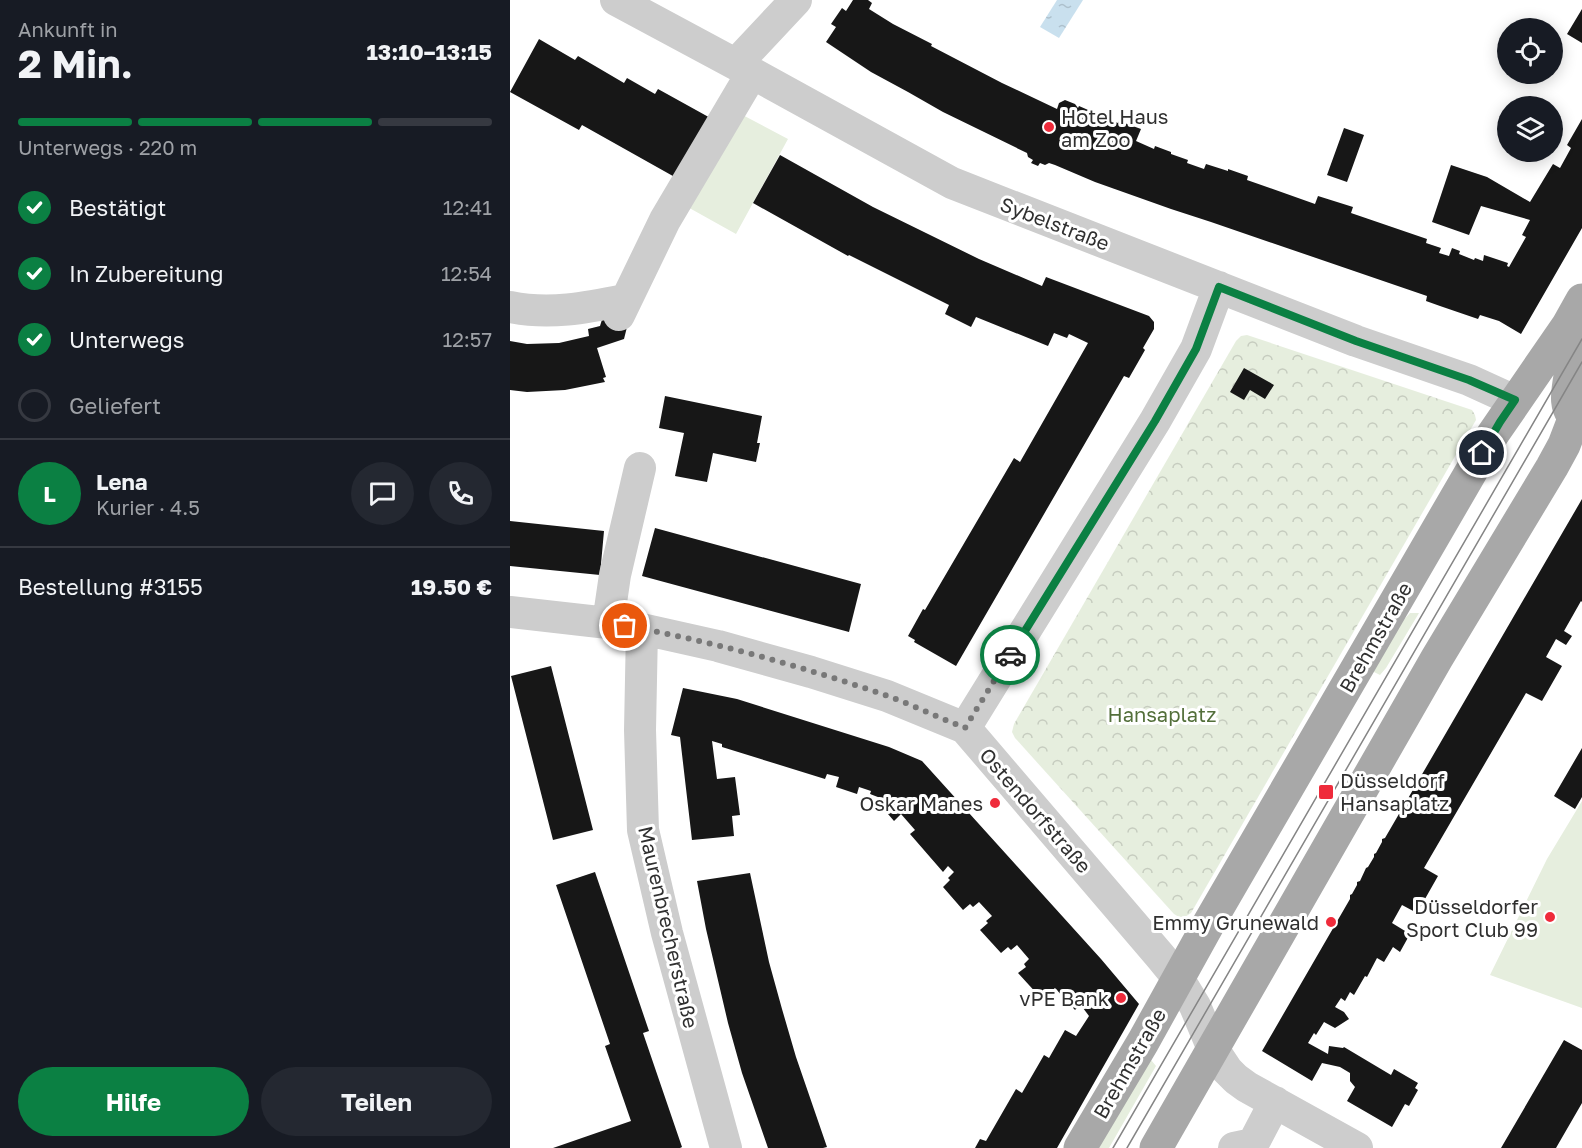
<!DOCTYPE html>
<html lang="de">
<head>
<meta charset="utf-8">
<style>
  :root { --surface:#171b24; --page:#242831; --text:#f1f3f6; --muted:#9ea1a6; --line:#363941; --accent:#0b8043 }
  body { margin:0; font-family:"Golos Text",sans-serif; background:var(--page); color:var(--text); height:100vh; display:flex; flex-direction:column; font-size:22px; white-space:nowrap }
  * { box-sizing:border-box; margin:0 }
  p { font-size:20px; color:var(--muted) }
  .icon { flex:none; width:33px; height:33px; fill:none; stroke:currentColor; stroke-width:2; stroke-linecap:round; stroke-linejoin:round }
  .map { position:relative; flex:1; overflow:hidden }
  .details { display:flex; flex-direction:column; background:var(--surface); width:510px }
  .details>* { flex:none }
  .tools { position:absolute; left:987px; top:18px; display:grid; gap:12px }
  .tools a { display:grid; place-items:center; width:66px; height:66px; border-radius:50%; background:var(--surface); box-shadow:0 3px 15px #0003; font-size:30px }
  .pin { position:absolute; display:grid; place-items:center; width:51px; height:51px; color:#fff; margin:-26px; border:3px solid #fff; border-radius:50%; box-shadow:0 2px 6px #0007 }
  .courier { position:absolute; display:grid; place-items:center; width:60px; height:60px; margin:-30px; border:4px solid #0b8043; border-radius:50%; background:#fff; color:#222; box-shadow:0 2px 8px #0007 }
  .summary em { font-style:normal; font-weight:700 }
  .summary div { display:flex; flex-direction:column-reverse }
  .summary { display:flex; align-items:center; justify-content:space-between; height:102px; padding:0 18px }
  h1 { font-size:39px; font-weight:700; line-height:45px }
  .bar { display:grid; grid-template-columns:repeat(4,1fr); gap:9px 6px; align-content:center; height:72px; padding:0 18px }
  .bar i { height:8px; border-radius:4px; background:var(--line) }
  .bar .selected { background:var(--accent) }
  .bar p { grid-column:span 4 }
  .line { display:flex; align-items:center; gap:15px; padding:0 18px; border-top:2px solid var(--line) }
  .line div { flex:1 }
  .round { display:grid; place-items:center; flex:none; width:63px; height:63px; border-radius:32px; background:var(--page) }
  ol { padding:0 18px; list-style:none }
  li { display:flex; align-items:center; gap:18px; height:66px }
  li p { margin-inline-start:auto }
  li .icon { padding:6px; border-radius:50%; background:var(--accent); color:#fff; stroke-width:4 }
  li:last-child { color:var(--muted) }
  li i { width:33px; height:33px; border:3px solid var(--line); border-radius:50% }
  .primary-button { display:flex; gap:12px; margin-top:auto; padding:12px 18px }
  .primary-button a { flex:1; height:69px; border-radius:36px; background:var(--accent); color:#fff; font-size:24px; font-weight:700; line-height:69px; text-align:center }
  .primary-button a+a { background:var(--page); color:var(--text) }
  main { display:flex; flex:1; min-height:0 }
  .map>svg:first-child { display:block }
  .grass { fill:#e6eede }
  .park { fill:url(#park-crowns) }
  .water { fill:url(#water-ripples) }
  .building { fill:#171717 }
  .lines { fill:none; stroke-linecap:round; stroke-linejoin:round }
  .minor { stroke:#cdcdcd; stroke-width:32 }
  .major { stroke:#a8a8a8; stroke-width:33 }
  .tram { stroke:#858585; stroke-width:1.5 }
  .done { stroke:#787878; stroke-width:6; stroke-dasharray:0 10.8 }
  .route { stroke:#0b8043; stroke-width:8 }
  .poi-dot { fill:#ef2b3b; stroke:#fff; stroke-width:2 }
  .labels { text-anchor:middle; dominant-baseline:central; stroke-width:6; stroke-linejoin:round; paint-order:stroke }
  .poi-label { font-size:20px; fill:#303030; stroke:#fff; text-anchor:end }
  .street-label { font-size:20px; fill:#303030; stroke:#fff }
  .park-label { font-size:20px; fill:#536f3a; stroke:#fff }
</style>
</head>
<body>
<main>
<section class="details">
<div class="summary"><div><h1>2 Min.</h1><p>Ankunft in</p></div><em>13:10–13:15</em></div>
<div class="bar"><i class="selected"></i><i class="selected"></i><i class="selected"></i><i></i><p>Unterwegs · 220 m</p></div>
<ol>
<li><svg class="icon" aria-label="check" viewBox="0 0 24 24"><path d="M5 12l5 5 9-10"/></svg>Bestätigt<p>12:41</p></li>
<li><svg class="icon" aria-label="check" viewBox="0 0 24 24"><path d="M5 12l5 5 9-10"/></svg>In Zubereitung<p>12:54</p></li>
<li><svg class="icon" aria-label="check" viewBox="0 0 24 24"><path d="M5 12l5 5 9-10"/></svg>Unterwegs<p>12:57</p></li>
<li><i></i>Geliefert</li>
</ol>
<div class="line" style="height:108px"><b class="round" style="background:var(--accent);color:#fff">L</b><div><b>Lena</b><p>Kurier · 4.5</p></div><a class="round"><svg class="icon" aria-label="chat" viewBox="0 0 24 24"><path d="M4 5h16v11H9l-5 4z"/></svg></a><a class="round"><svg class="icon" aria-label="phone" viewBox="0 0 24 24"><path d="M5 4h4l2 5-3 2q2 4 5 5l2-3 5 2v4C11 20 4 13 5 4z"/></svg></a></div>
<div class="line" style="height:78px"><div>Bestellung #3155</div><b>19.50 €</b></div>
<div class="primary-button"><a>Hilfe</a><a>Teilen</a></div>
</section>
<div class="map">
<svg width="1072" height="1148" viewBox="0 0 1072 1148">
  <defs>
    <pattern id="park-crowns" width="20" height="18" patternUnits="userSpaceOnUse" patternTransform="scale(1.5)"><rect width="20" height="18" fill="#e6eede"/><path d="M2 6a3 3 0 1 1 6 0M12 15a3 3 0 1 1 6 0" fill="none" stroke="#c6ccbf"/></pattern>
    <pattern id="water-ripples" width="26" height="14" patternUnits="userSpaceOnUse" patternTransform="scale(1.5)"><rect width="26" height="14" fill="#c9e0ee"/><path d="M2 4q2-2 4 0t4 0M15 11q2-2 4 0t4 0" fill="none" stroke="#adc0cc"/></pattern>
  </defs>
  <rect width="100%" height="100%" fill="#fff"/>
  <path class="grass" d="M225,111L278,139L226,234L174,205Z
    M900,613H909L876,668L870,675L860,670L888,626Z
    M1072,801V1008L980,975L1037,859Z
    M637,1055L646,1066L599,1148H583Z"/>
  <path class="park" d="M737,335L962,410L965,415L966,420L681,913L675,917H669L664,914L505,738L502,732L504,724L726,341L731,336Z"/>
  <path class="water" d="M547,0H573L549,38L530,27Z"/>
  <path class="building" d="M343,0H358L362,3L359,9L383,24L422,44L421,46L492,83L547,109L549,103L555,100L565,104L568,108L569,106L608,123L609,121L631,129L626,141L644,149L645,146L661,152V154L678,160L677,163L694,169L696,164L718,171V169L738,176L737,180L805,204L808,196L843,207L841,213L917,239L916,243L931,248L929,253L939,256L942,248L950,251L949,254L964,260L965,258L973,261L974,255L998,263L997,266L999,267L1016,237L1012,235L1020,220L971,206L959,235L922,222L941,165L977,177L1020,202L1043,164L1050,168L1061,148L1057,145L1072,119V228L1011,334L989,321L970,315L968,319L930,306L916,301L917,296L701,222L661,209L585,182L545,165L539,163L535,165L530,163L528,166L521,163L523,160L518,157L517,153L433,112L398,92L361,72L316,42L326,27L321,24L332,8L336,11Z
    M1072,9V43L1057,34Z
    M29,39L65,60L68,56L114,83L117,78L145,94L148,89L204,120L170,180L72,125L69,130L0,92Z
    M834,128L854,135L837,182L817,175Z
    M270,155L363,207L469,259L532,286L536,277L639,316L644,322V329L633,348L635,350L619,378L614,376L446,666L404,642L405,640L398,636L413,609L415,610L504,458L510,462L578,343L559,334L557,338L544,333L538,346L466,317L461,327L435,314L439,305L339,255L338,256L243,203Z
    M95,310L119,319L114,339L87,348L96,377L93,378L95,382L55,390L17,392L0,390V341L17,344L49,343L79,336L78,329L90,326Z
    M734,368L764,385L755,399L740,390L734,400L720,392Z
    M155,396L252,416L247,443H250L246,462L203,453L197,482L165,476L174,433L149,428Z
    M1072,499V602L1071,601L1054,631L1062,636L1056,645L1046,639L1036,657L1052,666L1032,701L1016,693L914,868L928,876L907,913L892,905L882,923L900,934L890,952L883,947L874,962L867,958L857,977L855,976L844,995L840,992L835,1001L831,998L825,1007L834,1012L839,1019L825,1028L814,1022L806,1035L804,1033L798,1043L818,1054L819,1046L833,1048L834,1047L881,1075L884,1069L908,1083L905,1088L908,1090L899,1106L895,1104L882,1127L837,1101L845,1087L840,1081V1073L830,1067L812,1063L802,1081L752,1051L840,899V895L842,894L847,885V882L850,881L856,868L858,867L864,857V854L866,853L872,842V839L875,838Z
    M0,521L94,531L90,575L0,566Z
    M145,528L351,584L339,632L132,576Z
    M41,666L83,830L43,840L1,676Z
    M173,688L227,699L379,747L412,761L591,959L629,1004L547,1148H465L470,1139L476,1141L506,1089L512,1093L534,1055L539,1058L555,1030L566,1036L579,1016L573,1008L569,1006L565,1010L545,988L539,993L536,990L529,996L508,973L516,967L514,964L519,959L507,945L501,950L498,947L491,953L470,930L478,923L476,921L482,916L469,902L463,907L460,904L453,910L433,887L440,880L438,878L444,872L438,866L433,872L400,834L405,830L391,814L384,821L372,807L376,803L373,799L360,794L361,791L349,787L347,794L326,787L329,777L317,774L315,779L212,747V744L202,741L207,779L225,777L230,815L222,816L224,836L182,840L170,737L161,735Z
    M1072,748V797L1065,809L1044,796Z
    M85,872L139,1031L133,1033L172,1147L170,1148H43L121,1121L95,1046L100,1044L46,885Z
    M240,873L259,962L272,1009L286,1057L317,1147L313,1148H258L232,1073L218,1023L196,929L187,881Z
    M1054,1040L1072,1050V1103L1046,1148H991Z"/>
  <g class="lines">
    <path class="minor" d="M106,0L242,73L442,183L846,341L959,380L1005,401
      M226,64L286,0
      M0,307C39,315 76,308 115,300
      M109,315L155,220L242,73
      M0,612L98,623L132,629L208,646L301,672L377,696L455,728L650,956L668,978L685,1006L703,1049L717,1070L726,1079L737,1087L847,1148
      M98,623L105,575L130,468
      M132,629L130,730L133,830L157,933L216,1148
      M455,728L645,421L686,349L709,287
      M724,1148L743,1144L765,1102"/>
    <path class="major" d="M1058,325C1059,334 1062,344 1063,353C1064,372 1046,410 1070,419
      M570,1148L633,1042L699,923L983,434L1058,325L1072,300
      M646,1148L927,658L1042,467L1054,445L1072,398"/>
    <path class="tram" d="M603,1148L1072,339
      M617,1148L1072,362"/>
  </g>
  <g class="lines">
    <path class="done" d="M115,626C203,641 290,666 375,695C402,705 428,717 455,728L500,655"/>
    <path class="route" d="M500,655L645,421L686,349L709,287L846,341L959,380L1005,400L990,422L972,453"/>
  </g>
  <g class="poi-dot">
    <circle cx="539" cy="127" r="6"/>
    <rect x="808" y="784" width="16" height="16" rx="3"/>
    <circle cx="485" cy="803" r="6"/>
    <circle cx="1040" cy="917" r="6"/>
    <circle cx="821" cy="922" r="6"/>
    <circle cx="611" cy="998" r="6"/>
  </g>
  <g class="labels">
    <g class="poi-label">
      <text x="551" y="116" text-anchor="start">Hotel Haus<tspan x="551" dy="23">am Zoo</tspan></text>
      <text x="830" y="780" text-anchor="start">Düsseldorf<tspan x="830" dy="23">Hansaplatz</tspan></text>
      <text x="473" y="803">Oskar Manes</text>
      <text x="1028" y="906">Düsseldorfer<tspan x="1028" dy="23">Sport Club 99</tspan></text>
      <text x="809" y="922">Emmy Grunewald</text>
      <text x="599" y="998">vPE Bank</text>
    </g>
    <g class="street-label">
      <text transform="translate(545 223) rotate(21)">Sybelstraße</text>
      <text transform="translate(865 637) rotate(-60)">Brehmstraße</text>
      <text transform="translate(526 810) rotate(49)">Ostendorfstraße</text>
      <text transform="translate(159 927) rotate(77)">Maurenbrecherstraße</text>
      <text transform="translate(619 1063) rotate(-60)">Brehmstraße</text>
    </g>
    <g class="park-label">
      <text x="652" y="714">Hansaplatz</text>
    </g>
  </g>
</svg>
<div class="tools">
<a><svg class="icon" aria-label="locate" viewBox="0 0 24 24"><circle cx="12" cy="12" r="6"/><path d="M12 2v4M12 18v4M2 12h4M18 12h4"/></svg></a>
<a><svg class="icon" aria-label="layers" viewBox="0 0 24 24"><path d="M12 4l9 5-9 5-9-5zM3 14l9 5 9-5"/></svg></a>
</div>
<div class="pin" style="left:115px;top:626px;background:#ea580c"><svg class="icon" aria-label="bag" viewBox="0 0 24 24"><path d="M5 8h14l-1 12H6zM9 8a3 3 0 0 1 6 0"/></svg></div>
<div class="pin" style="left:972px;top:453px;background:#1f2937"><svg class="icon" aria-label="home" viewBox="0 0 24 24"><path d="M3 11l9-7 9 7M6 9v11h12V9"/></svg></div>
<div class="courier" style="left:500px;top:655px"><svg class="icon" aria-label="car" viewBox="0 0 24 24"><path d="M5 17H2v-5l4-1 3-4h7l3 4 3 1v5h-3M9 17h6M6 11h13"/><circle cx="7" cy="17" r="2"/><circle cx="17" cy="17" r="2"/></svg></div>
</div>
</main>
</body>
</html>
